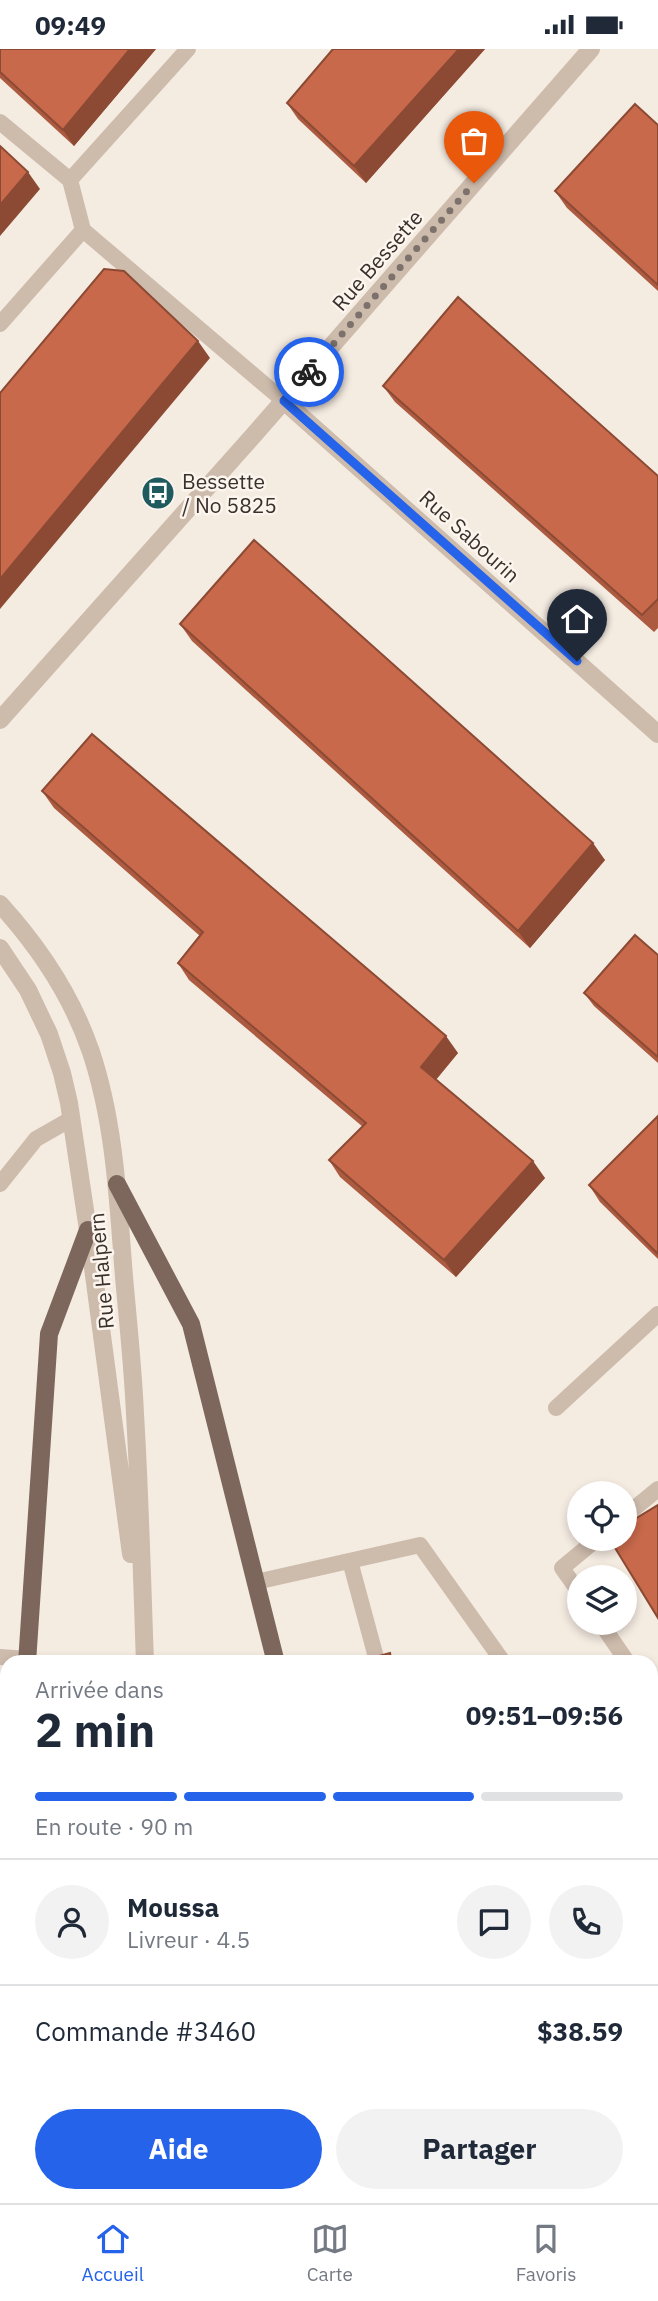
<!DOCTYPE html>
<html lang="fr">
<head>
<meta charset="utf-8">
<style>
  :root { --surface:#fff; --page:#f2f2f3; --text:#1f2937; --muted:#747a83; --line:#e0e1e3; --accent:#2563eb }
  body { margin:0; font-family:"IBM Plex Sans",sans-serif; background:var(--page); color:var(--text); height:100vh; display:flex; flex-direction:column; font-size:26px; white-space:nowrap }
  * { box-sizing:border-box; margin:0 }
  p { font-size:23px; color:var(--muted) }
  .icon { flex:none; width:38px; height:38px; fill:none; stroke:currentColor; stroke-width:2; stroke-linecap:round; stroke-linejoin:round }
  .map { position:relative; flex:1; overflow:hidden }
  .drawer { position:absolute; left:0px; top:1606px; width:658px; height:548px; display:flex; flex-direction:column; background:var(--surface); border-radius:21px 21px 0 0; box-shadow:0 4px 10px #0003 }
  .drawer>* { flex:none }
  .buttons { position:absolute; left:567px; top:1432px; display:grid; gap:14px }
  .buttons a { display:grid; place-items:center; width:70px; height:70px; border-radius:50%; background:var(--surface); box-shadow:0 4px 10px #0003; font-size:35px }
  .pin { position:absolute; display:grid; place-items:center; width:60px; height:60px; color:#fff; margin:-72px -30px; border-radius:50% 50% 50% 0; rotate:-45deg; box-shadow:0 0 7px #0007 }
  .pin .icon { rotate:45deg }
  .courier { position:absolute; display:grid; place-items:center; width:70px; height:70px; margin:-35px; border:5px solid #2563eb; border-radius:50%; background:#fff; color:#222; box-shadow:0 2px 9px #0007 }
  .summary em { font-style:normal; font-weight:700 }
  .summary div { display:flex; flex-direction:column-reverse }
  .summary { display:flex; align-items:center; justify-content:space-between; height:119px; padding:0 35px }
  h1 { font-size:46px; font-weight:700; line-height:52px }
  .bar { display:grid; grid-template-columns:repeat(4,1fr); gap:10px 7px; align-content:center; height:84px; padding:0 35px }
  .bar i { height:9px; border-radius:5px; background:var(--line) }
  .bar .on { background:var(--accent) }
  .bar p { grid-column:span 4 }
  .line { display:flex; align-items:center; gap:18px; padding:0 35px; border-top:2px solid var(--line) }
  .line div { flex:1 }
  .round { display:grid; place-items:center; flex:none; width:74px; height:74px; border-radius:37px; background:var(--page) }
  .button { display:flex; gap:14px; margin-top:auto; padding:14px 35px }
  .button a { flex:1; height:80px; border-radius:42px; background:var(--accent); color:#fff; font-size:28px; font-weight:700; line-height:80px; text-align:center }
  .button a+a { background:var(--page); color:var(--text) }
  .status { display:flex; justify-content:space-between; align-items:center; height:49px; padding:0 35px; background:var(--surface); direction:ltr }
  .status svg { height:19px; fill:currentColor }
  .tabs { display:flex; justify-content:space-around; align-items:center; height:98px; border-top:2px solid var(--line); background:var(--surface); font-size:19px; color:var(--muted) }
  .tabs a { display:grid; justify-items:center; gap:4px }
  .tabs .on { color:var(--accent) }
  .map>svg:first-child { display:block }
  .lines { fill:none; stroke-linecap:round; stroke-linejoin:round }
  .service { stroke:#cdbbac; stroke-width:16 }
  .minor { stroke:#cdbbac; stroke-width:18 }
  .tertiary { stroke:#cdbbac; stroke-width:18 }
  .primary { stroke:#7d675c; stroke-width:18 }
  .motorway { stroke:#5c4a42; stroke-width:21 }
  .wall { fill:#ac5a40 }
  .shaded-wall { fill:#8c4a34 }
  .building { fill:#c8694b; stroke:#8c4a34; stroke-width:2 }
  .done { stroke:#7c716b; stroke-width:7; stroke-dasharray:0 12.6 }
  .route { stroke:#2563eb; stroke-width:9 }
  .labels { text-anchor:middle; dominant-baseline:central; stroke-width:5; stroke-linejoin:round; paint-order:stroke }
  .street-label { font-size:21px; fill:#3b302b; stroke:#fbf5ee }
  .poi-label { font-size:21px; fill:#3b302b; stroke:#fbf5ee; text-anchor:start }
</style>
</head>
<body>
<div class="status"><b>09:49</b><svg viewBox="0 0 49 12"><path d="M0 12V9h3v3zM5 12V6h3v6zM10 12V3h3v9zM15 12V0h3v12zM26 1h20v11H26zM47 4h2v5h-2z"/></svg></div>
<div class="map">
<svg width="658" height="2154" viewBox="0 0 658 2154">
  <rect width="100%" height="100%" fill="#f4ebe1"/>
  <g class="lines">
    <path class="service" d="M0,73L70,131L188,0
      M70,131L83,181L284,352
      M0,275L83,181
      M0,1135L36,1090L71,1070
      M556,1359L658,1265
      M625,1467L658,1440
      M350,1512L377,1612
      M256,1533L420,1496L504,1614
      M579,1543L562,1519L598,1489
      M600,1573L628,1614
      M0,1608L27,1610
      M651,1646L658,1645"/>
    <path class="minor" d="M284,352L658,685
      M0,671L252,388L591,0"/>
    <path class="tertiary" d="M0,855C40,899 72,947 91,1003C115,1075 118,1152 124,1228C128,1273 133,1319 135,1365C140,1448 142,1531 145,1614
      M0,899L28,941L49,985L62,1024L69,1054L88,1181L131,1505
      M188,2147L189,2154"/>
    <path class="primary" d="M117,1135L191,1275L276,1614
      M27,1614L49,1285L88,1181
      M0,1964L7,1883
      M651,2026L658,2025
      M0,2081H7"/>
    <path class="motorway" d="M651,2141L658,2140
      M497,2154L581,2147"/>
  </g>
  <path class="wall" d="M0,0H156L74,97L0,29Z
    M333,0H485L366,134L298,70L287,54Z
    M658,76V242L567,159L555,142Z
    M383,337L658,427V579L654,583L395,353Z
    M180,575L605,811L530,899L192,592Z
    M42,742L458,1004L436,1031L545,1129L456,1228L340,1128L329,1111L363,1078L189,931L178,914L200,887L54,759Z
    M658,906V1014L594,957L584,944Z
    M658,1067V1210L600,1153L589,1136Z"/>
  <path class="shaded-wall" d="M130,0H156L74,97L63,81Z
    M459,0H485L366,134L354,117Z
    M28,123L40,140L0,187V156Z
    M198,292L210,309L0,560V530Z
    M593,794L605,811L530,899L518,882Z
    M446,987L458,1004L432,1035L421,1018Z
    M533,1112L545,1129L456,1228L444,1211Z"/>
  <path class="building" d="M0,0H130L63,81L0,23Z
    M333,0H459L354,117L287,54Z
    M635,55L658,76V236L555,142Z
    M0,97L28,123L0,156Z
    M104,220L124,222L198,292L0,530V344Z
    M458,248L658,427V550L642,566L383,337Z
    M254,491L593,794L518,882L180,575Z
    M92,685L446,987L421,1018L533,1112L444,1211L329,1111L366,1074L178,914L203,883L42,742Z
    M635,886L658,906V1008L584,944Z
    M658,1067V1205L589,1136Z
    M658,1456V1569L609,1489H625V1476Z
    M390,1604L392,1614H353Z"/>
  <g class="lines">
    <path class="done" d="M309,323L474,134"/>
    <path class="route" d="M309,323L284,352L577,612"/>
  </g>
  <defs>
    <symbol id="bus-disc" viewBox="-11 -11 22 22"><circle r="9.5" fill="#1f5a5e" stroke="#fbf5ee"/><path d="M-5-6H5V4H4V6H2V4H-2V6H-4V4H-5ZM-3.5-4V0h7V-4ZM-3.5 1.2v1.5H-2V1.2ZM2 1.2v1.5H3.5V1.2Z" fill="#fff"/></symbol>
  </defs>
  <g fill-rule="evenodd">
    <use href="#bus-disc" x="139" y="425" width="38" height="38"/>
  </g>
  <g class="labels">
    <g class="street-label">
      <text transform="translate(377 211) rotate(-49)">Rue Bessette</text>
      <text transform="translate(470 487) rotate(42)">Rue Sabourin</text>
      <text transform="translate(101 1222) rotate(-95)">Rue Halpern</text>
    </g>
    <g class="poi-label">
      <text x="182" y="432">Bessette<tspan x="182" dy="24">/ No 5825</tspan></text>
    </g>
  </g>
</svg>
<div class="buttons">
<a><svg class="icon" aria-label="locate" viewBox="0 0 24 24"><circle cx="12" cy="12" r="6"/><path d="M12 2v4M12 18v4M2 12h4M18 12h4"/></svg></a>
<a><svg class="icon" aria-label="layers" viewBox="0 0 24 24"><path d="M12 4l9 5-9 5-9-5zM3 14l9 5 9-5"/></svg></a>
</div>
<div class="pin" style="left:474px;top:134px;background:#ea580c"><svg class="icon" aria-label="bag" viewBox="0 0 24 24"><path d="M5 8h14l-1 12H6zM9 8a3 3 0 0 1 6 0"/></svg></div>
<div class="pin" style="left:577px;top:612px;background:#1f2937"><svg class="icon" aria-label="home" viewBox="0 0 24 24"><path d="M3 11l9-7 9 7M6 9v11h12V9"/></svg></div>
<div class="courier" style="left:309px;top:323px"><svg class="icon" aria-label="bike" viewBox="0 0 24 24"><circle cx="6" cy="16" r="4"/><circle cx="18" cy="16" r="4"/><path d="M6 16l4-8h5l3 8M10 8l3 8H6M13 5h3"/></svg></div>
<section class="drawer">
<div class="summary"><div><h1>2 min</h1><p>Arrivée dans</p></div><em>09:51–09:56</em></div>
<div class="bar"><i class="on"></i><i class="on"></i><i class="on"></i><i></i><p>En route · 90 m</p></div>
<div class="line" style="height:126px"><a class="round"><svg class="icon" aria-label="person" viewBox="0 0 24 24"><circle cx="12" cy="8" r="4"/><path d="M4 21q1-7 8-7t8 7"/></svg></a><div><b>Moussa</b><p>Livreur · 4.5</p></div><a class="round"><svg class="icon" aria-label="chat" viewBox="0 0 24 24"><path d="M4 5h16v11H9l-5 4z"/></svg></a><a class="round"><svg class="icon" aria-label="phone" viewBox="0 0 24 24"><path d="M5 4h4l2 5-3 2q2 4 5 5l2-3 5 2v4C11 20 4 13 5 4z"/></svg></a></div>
<div class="line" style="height:91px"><div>Commande #3460</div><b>$38.59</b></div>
<div class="button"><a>Aide</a><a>Partager</a></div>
</section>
</div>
<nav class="tabs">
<a class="on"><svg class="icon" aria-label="home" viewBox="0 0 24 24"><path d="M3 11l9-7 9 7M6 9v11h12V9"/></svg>Accueil</a>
<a><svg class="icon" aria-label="map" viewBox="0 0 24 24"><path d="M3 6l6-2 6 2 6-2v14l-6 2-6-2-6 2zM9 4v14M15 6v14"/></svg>Carte</a>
<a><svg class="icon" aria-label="saved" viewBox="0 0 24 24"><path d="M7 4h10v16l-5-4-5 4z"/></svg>Favoris</a>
</nav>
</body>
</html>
